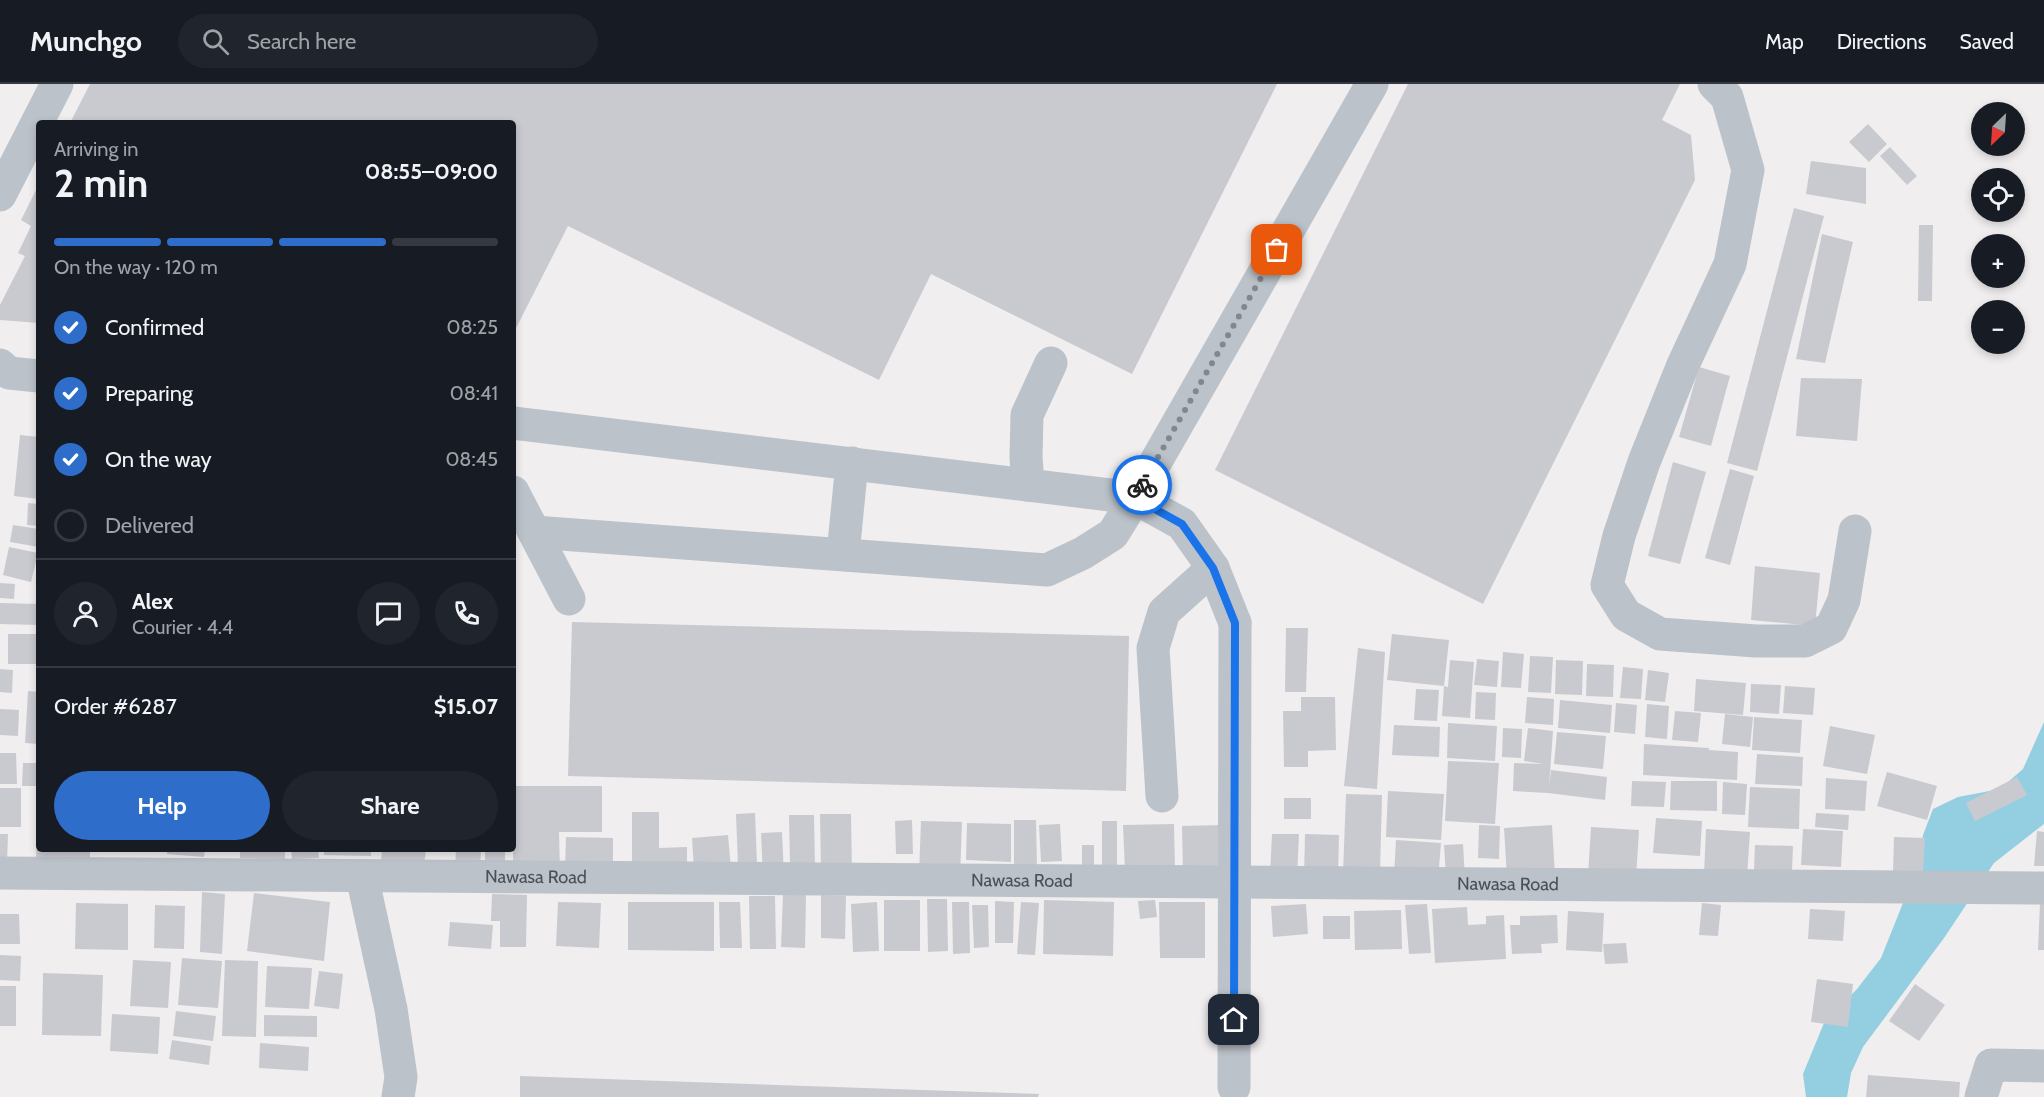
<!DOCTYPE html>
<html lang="en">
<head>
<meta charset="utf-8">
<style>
  :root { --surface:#171b24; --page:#20242c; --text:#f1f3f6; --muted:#9ea1a6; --line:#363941; --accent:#2e6dca }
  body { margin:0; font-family:Cabin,sans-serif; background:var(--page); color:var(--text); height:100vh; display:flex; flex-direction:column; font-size:22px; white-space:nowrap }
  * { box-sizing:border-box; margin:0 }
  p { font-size:20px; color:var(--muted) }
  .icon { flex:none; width:33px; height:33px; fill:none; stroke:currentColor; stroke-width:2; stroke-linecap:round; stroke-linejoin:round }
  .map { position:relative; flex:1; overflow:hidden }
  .details { position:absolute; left:36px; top:36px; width:480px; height:732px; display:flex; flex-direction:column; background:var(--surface); border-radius:6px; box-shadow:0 3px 9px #0003 }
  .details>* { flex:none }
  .needle { width:39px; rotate:205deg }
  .tools { position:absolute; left:1971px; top:18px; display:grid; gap:12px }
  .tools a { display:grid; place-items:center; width:54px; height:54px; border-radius:50%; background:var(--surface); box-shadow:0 3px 9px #0003; font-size:30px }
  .pin { position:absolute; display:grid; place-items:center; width:51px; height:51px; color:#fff; margin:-26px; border-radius:12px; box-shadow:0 3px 9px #0006 }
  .courier { position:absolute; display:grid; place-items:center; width:60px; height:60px; margin:-30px; border:4px solid #1a73e8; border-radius:50%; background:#fff; color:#222; box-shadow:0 2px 8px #0007 }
  .overview em { font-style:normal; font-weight:700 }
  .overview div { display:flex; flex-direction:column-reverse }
  .overview { display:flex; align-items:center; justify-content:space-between; height:102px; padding:0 18px }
  h1 { font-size:39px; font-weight:700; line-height:45px }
  .bar { display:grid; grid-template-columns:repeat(4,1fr); gap:9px 6px; align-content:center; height:72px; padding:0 18px }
  .bar i { height:8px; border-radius:4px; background:var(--line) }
  .bar .current { background:var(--accent) }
  .bar p { grid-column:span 4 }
  .line { display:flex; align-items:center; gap:15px; padding:0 18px; border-top:2px solid var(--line) }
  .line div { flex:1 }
  .round { display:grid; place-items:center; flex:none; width:63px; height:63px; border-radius:32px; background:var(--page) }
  ol { padding:0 18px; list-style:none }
  li { display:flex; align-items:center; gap:18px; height:66px }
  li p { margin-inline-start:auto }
  li .icon { padding:6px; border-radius:50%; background:var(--accent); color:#fff; stroke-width:4 }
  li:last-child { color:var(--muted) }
  li i { width:33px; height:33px; border:3px solid var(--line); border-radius:50% }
  .action { display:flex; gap:12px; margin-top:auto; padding:12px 18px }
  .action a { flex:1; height:69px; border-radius:36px; background:var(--accent); color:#fff; font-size:24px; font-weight:700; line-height:69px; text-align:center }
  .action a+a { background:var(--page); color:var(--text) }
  header { display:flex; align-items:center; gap:36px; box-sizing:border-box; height:84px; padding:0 30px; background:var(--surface); border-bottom:2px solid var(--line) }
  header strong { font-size:28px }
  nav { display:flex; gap:33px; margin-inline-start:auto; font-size:21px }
  .search { width:420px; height:54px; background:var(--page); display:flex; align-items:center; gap:15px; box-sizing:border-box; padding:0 21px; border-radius:33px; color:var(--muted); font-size:22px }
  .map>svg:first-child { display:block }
  .water { fill:#93cee1 }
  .building { fill:#c9cad0 }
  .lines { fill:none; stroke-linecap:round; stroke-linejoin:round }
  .minor { stroke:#bbc2c9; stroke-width:33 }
  .minor-bridge { stroke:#bbc2c9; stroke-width:33 }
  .done { stroke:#83878d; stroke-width:6; stroke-dasharray:0 10.8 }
  .route { stroke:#1a73e8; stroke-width:8 }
  .labels { text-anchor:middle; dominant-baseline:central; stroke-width:4.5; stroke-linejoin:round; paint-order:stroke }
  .street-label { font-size:18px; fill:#485059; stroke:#fff }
</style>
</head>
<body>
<header>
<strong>Munchgo</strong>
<div class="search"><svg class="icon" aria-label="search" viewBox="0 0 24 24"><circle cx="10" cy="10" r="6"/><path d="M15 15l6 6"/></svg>Search here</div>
<nav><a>Map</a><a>Directions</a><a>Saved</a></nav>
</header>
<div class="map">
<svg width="2044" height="1013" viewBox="0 0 2044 1013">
  <rect width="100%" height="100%" fill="#f0eeee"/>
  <path class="water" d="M2044,638V740L1994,779L1944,854L1863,963L1851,989L1847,1013H1806L1803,990L1824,939L1857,905L1881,874L1919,779L1923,751L1933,725L1958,713L2000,705L2023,685Z"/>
  <path class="building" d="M90,0H1277L1132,290L931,190L879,296L568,142L513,250V39H70Z
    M1408,0H1680L1662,36L1691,51L1695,96L1483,520L1215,386Z
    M1868,40L1887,60L1869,78L1849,58Z
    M1890,63L1917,92L1907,101L1880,72Z
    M1811,77L1866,84V120L1806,110Z
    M39,100V239L0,236V221L25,172L18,169L31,142L21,136Z
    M1794,124L1824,132L1757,387L1727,379Z
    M1919,141H1933L1932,217H1918Z
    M1822,150L1853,158L1825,279L1796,275Z
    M1699,283L1730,292L1711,362L1679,353Z
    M1801,294L1862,295L1857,357L1796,352Z
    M20,351L39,353V415L14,412Z
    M1673,378L1706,388L1680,480L1648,472Z
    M1730,385L1754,392L1730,481L1705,474Z
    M28,419L39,420V442L27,441Z
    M13,441L39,445V463L10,458Z
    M9,463L38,469L31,498L3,491Z
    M1755,482L1820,489L1815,542L1751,536Z
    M0,499L15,500L14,515L0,514Z
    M0,519L39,520V541L0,540Z
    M572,538L1129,552L1126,707L568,692Z
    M1286,544H1308L1306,608H1285Z
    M8,550H39V580H8Z
    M1392,550L1449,556L1444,602L1448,603L1450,576L1474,578L1470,634L1442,632L1444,602L1387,596Z
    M1358,564L1385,568L1377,705L1344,702Z
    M1503,568L1524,570L1521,604L1501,603Z
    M1530,572L1553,573L1551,609L1528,608Z
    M1477,575L1499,577L1497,603L1474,601Z
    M1556,576L1583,577L1582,611L1555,610Z
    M1587,580L1614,581L1613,613L1586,612Z
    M1623,583L1643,585L1641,615L1620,614Z
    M0,585L13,586L12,609L0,608Z
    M1648,586L1669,589L1665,618L1645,616Z
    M1696,595L1746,599L1743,631L1694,627Z
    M1751,600L1781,601L1779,630L1750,628Z
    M1785,602L1815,604L1813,631L1783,629Z
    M1416,605L1439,606L1437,637L1414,636Z
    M28,607L39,608V660L25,659Z
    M1476,608L1496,609L1495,636L1475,635Z
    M1301,613H1335L1336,666L1308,667V683H1284L1283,627H1301Z
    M1527,613L1554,615L1553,641L1525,639Z
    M1560,616L1612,621L1610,649L1558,644Z
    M1616,619L1637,621L1635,650L1614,648Z
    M1647,620L1669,622L1667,655L1645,653Z
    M0,625L19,626L18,652L0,651Z
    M1675,627L1701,629L1698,658L1672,656Z
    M1725,630L1753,633L1750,663L1722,660Z
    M1754,633L1802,636L1800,669L1752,666Z
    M1448,639L1497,642L1495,677L1447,674Z
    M1394,641L1440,643L1439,673L1392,671Z
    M1830,642L1875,651L1867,690L1823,682Z
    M1503,644L1522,645L1521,674L1502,673Z
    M1528,644L1553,647L1549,703L1551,686L1607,693L1605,716L1548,709L1513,707L1514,679L1544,680L1524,677Z
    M1557,648L1606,652L1603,685L1554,680Z
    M1644,660L1709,664V666L1738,668L1737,696L1643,691Z
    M0,669H16L17,700H0Z
    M1757,670L1803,673L1802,702L1755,700Z
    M1448,677L1499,679L1495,740L1445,737Z
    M23,679H39V702H22Z
    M1887,688L1937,702L1927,736L1877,722Z
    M2017,693L2027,711L1975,737L1966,719Z
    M1826,694L1867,697L1865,727L1825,725Z
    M1632,697L1666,698L1664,723L1631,722Z
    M1671,697H1717V727L1670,726Z
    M1723,698L1747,700L1745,731L1722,730Z
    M513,702H602V748H559L560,788H513Z
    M1750,703L1800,705L1799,745L1748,743Z
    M0,704H21V743H0Z
    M1388,707L1444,710L1441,756L1386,753Z
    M1346,710L1382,711L1380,790L1343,789Z
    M1284,714H1311V735H1284Z
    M632,728H659V764L687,763V784L632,783Z
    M755,729L757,780L738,781L736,730Z
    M1816,729L1849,731L1848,746L1815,743Z
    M820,730H851L852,787H821Z
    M789,731H814L815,782L790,783Z
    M1656,734L1702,737L1700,772L1653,769Z
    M912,736L913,770H896L895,737Z
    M1014,736H1036L1037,784H1014Z
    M921,737L962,738L960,793L919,791Z
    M1102,737H1117V789H1102Z
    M967,739L1011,740V778L966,776Z
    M1060,740L1062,777L1041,778L1039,741Z
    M1174,740L1175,786L1125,787L1123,741Z
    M1223,741L1224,788L1183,789L1182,742Z
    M1479,741L1500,742L1499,775L1478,774Z
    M1552,741L1555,791L1507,793L1504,744Z
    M1591,743L1639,746L1636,795L1588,792Z
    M1706,745L1750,748L1747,793L1704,791Z
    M1803,745L1843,747L1841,783L1801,781Z
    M2037,747L2044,748V782H2034Z
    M782,748L784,793H763L761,749Z
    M37,749H39V765H90V779L36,775Z
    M0,750H8L7,781H0Z
    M1272,750H1299L1297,793L1270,792Z
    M1305,750L1339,751L1338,793H1304Z
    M728,751L731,784L694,786L692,754Z
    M566,753L613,754V786L565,785Z
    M1894,753L1925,754L1923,789L1893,787Z
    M1396,756L1441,759L1438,795L1394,791Z
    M1463,760L1465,794H1446L1444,761Z
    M1082,761H1094V791H1082Z
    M1755,761L1793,762L1792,787L1754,786Z
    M167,765H205L204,773L167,770Z
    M240,765H285V775L240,774Z
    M291,765H318L319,774L292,775Z
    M324,765H371V772L324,771Z
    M382,765H426L424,782L381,778Z
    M456,765H481L480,787L455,786Z
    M485,765H505V788H485Z
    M202,808L225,810L222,870L200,868Z
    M254,809L330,818L324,877L247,867Z
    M492,810L527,811L526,863H500V837H491Z
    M783,810L806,811L805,864L781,863Z
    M821,811L846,812L845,855L821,854Z
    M749,812H775L776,865H750Z
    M927,815H947L948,867L928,868Z
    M884,816H920V867H884Z
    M1044,816L1114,818L1113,872L1043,870Z
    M1155,816L1157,833L1140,835L1138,817Z
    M995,817L1014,818L1013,859H995Z
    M558,818L601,819L599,864L556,862Z
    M628,818H714V867L628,866Z
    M719,818H740L742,864H720Z
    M877,818L879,867L853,868L851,820Z
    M952,818H969L970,869L953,870Z
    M1021,818L1039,819L1035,871L1017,870Z
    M1159,818H1205V874H1160Z
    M76,819L128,820V866L75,865Z
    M1702,819L1721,821L1718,852L1699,851Z
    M2040,819H2044V866H2038Z
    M1306,820L1308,850L1273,853L1271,822Z
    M1427,820L1431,869L1409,870L1405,821Z
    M155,821L185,822L184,865L154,864Z
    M972,821H988L989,863L974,864Z
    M1467,823L1468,841L1486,840V832L1504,831L1506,875L1435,879L1432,825Z
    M1810,825L1845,827L1843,857L1808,855Z
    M1401,826L1402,865L1355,866L1354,827Z
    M1568,827L1604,829L1602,868L1566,866Z
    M0,830H19L20,860H0Z
    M1557,831L1558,859L1541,860L1542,869L1512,870L1510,841H1520V832Z
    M1323,832H1350V855H1323Z
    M450,838L493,841L491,865L448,862Z
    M1626,859L1628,879L1605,880L1603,860Z
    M0,871L21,872L20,897L0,896Z
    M182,874L222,877L218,924L178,921Z
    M133,876L171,878L168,924L130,922Z
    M225,876L258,877L256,953L222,952Z
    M267,882L312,884L309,925L265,923Z
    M319,887L343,890L339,925L314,922Z
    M43,889L103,891L101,952L42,951Z
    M1817,895L1853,900L1848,943L1811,938Z
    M1915,900L1945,921L1919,957L1889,937Z
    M0,902H16V942H0Z
    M176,927L216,932L213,957L173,952Z
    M112,930L160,933L158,970L110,967Z
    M264,931L317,932V953L264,952Z
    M172,956L211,962L209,981L169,975Z
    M260,959L309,963L308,987L259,984Z
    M1868,991L1960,998L1959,1013H1866Z
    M520,992L1039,1010L1038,1013H520Z"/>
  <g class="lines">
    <g class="minor">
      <path d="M1714,0L1727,13L1748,86L1730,180L1683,281L1644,378L1619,452L1607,501L1626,531L1660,550L1756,557H1805L1831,544L1844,516L1855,447"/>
      <path d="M0,111L57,0"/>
      <path d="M0,281L9,289L39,292"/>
      <path d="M513,339L1135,414L1372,0"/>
      <path d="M1028,401L1026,373L1027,331L1051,279"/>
      <path d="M513,408L569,515"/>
      <path d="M534,448L1047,486L1083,469L1113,450L1135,414L1182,440L1213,484L1235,539"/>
      <path d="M843,470L852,379"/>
      <path d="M1162,712L1153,564L1164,528L1213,484"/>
      <path id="s1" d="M0,789L2044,804"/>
      <path d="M362,792L391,925L401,993L398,1013"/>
      <path d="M1981,1013L1991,981L2044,982"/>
    </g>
    <path class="minor-bridge" d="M1234,1003L1235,539"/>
  </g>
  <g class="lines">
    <path class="done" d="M1142,401L1277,166"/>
    <path class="route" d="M1142,401L1135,414L1182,440L1213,484L1235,539L1234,936"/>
  </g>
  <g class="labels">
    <g class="street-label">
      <text stroke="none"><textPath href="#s1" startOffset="536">Nawasa Road</textPath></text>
      <text stroke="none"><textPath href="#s1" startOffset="1022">Nawasa Road</textPath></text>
      <text stroke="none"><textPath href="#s1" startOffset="1508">Nawasa Road</textPath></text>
    </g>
  </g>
</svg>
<div class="tools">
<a><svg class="needle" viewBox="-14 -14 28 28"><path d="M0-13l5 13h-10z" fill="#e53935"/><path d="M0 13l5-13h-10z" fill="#9ea1a6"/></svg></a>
<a><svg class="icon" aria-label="locate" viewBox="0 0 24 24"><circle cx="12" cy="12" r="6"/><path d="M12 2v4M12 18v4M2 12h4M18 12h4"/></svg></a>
<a>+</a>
<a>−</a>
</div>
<div class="pin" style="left:1277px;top:166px;background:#ea580c"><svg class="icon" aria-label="bag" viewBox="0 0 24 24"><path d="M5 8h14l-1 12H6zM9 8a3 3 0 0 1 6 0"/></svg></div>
<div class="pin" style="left:1234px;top:936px;background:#1f2937"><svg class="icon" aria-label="home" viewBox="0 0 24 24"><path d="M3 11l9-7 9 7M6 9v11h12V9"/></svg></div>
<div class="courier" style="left:1142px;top:401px"><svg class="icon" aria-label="bike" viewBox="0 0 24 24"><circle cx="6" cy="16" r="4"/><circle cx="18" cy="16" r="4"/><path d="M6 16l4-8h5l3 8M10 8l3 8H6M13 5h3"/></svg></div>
<section class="details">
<div class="overview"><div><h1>2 min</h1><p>Arriving in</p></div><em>08:55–09:00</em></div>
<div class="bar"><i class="current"></i><i class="current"></i><i class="current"></i><i></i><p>On the way · 120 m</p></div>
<ol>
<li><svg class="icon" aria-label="check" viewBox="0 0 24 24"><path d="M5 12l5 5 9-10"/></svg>Confirmed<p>08:25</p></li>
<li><svg class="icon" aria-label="check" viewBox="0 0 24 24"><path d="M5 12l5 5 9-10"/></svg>Preparing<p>08:41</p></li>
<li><svg class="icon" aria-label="check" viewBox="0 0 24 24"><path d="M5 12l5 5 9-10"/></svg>On the way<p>08:45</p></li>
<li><i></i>Delivered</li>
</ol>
<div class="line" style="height:108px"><a class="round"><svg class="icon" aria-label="person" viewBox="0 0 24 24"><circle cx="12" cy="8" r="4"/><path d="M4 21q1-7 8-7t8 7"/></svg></a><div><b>Alex</b><p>Courier · 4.4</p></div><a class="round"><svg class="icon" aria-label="chat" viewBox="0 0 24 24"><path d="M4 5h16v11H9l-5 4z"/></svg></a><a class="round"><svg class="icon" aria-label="phone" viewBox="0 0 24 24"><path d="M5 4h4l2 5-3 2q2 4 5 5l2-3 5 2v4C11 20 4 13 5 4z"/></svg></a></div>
<div class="line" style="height:78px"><div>Order #6287</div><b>$15.07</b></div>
<div class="action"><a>Help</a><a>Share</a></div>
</section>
</div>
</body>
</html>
